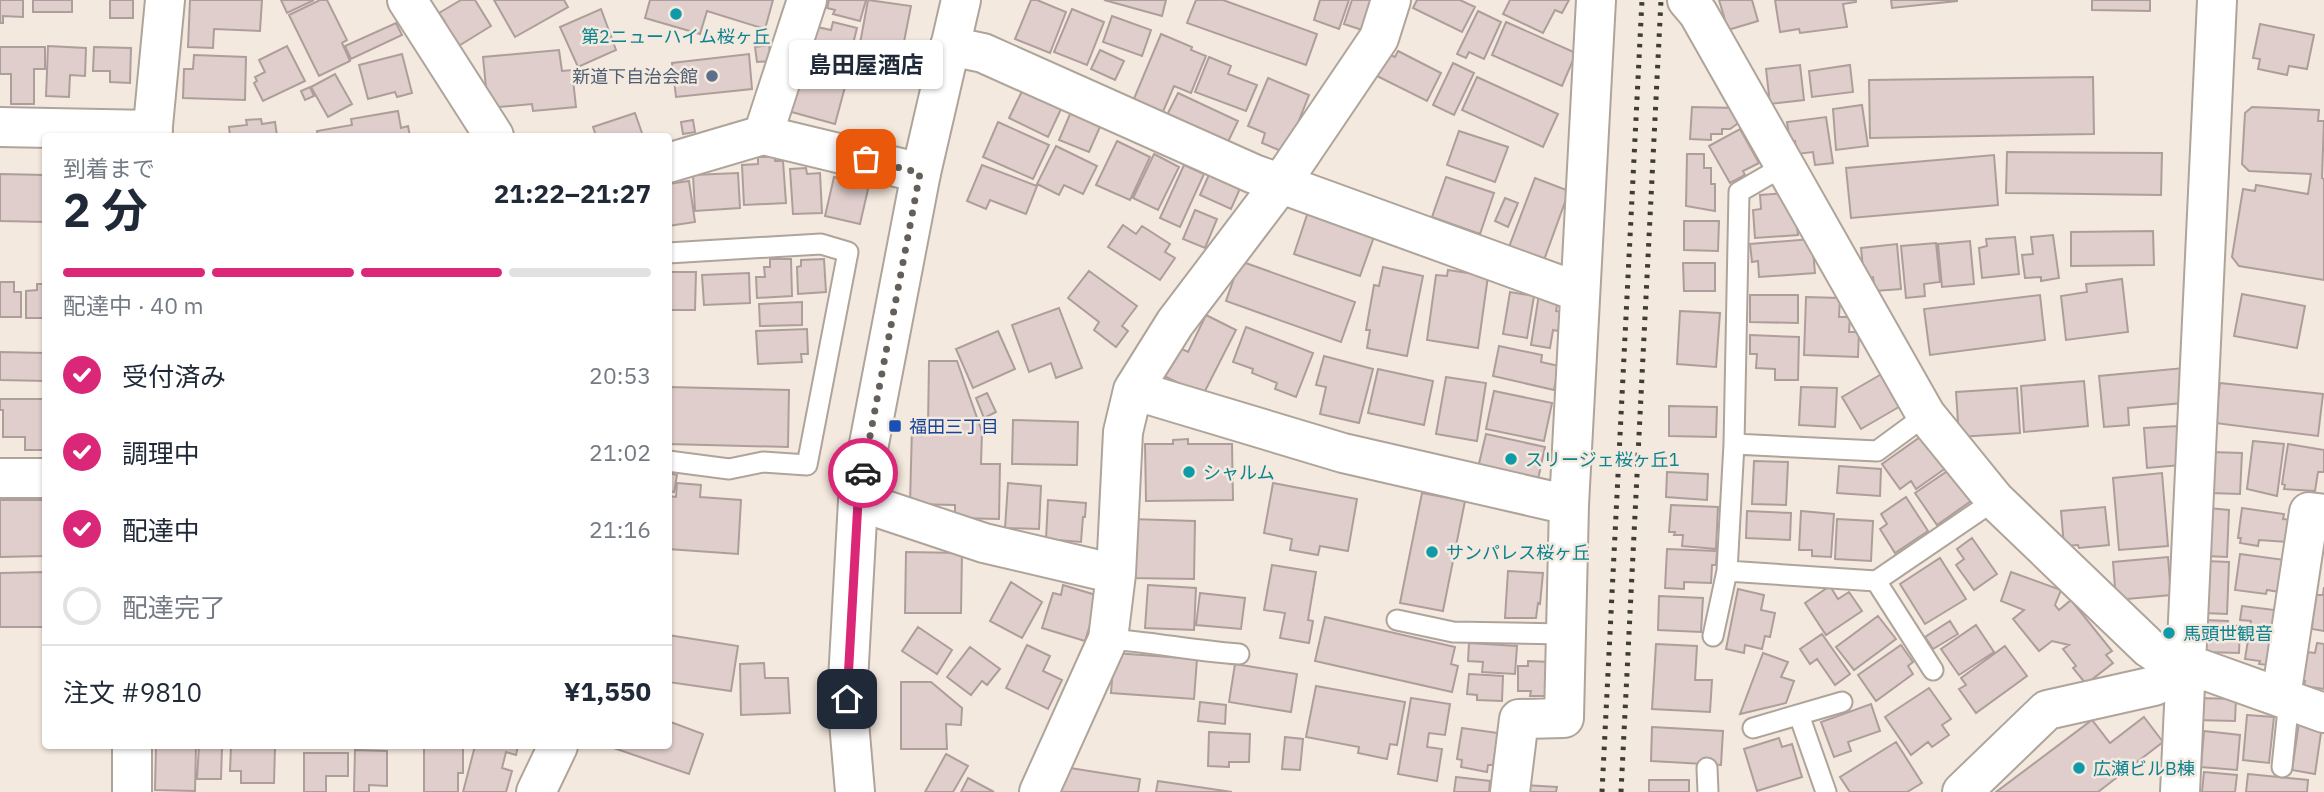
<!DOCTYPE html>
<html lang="ja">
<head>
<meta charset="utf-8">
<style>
  :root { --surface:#fff; --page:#f2f2f3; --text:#1f2937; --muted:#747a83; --line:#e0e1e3; --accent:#db2777 }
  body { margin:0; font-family:"IBM Plex Sans","Noto Sans JP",sans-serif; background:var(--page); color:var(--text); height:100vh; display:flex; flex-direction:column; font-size:26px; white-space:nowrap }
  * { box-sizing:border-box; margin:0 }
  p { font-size:23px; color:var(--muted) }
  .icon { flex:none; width:38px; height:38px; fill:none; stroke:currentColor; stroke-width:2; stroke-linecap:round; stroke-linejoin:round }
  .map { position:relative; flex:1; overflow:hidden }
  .details { position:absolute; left:42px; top:133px; width:630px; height:616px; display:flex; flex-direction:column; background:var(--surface); border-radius:7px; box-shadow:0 2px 5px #0004 }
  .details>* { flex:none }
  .pin { position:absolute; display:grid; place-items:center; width:60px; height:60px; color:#fff; margin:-30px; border-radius:14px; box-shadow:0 4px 10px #0006 }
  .courier { position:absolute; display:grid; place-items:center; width:70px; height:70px; margin:-35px; border:5px solid #db2777; border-radius:50%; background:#fff; color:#222; box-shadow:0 2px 9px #0007 }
  .bubble { position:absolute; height:49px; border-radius:7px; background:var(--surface); box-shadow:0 2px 5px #0004; font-size:23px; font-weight:700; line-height:49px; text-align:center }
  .overview em { font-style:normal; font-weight:700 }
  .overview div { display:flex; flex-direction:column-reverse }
  .overview { display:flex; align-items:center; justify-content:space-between; height:119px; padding:0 21px }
  h1 { font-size:46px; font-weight:700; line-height:52px }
  .bar { display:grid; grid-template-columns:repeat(4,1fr); gap:10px 7px; align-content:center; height:84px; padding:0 21px }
  .bar i { height:9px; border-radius:5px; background:var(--line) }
  .bar .current { background:var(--accent) }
  .bar p { grid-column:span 4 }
  .line { display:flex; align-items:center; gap:18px; padding:0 21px; border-top:2px solid var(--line) }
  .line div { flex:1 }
  ol { padding:0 21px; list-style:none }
  li { display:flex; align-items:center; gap:21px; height:77px }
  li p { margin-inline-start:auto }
  li .icon { padding:7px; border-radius:50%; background:var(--accent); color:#fff; stroke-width:4 }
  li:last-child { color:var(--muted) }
  li i { width:38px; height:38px; border:4px solid var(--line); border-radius:50% }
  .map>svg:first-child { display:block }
  .building { fill:#dfcecb; stroke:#ae9e9b; stroke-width:2 }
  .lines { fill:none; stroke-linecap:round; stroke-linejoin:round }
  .lane-casing { stroke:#afa49a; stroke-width:23 }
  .street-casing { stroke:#afa49a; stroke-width:42 }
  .secondary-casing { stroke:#afa49a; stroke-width:42 }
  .lane { stroke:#fff; stroke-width:19 }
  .street { stroke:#fff; stroke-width:38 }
  .secondary { stroke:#fff; stroke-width:38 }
  .rail { stroke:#3f3b35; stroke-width:5; stroke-dasharray:3.5 7; stroke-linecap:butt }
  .done { stroke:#645f58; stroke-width:7; stroke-dasharray:0 12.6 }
  .route { stroke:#db2777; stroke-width:9 }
  .culture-dot { fill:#0f9aa8; stroke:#f4e9de; stroke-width:2.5 }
  .service-dot { fill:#5c6f8a; stroke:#f4e9de; stroke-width:2.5 }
  .transit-dot { fill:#1a4fb4; stroke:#f4e9de; stroke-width:2.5 }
  .labels { text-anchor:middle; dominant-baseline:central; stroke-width:5; stroke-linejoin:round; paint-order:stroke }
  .culture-label { font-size:18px; fill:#0d838f; stroke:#f4e9de; text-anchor:start }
  .service-label { font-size:18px; fill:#4e5e75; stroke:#f4e9de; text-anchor:end }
  .transit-label { font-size:18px; fill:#164399; stroke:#f4e9de; text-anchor:start }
</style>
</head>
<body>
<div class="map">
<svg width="2324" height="792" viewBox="0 0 2324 792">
  <rect width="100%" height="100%" fill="#f4e9de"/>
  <path class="building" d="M0,0H23V17L3,16V23H0Z
    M33,0H72V12H33Z
    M110,0H133V18H110Z
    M190,0H262L260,31L214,29L213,48L188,47Z
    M281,0H314L287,13Z
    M320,0H327L347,40L342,43L350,61L319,76L289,15Z
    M461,0H475L491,26L457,47L442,24L445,22L439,13Z
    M494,0H564L568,7L515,37Z
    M650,0H773L765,29L707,11L700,34L645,18Z
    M829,0H866L860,21L833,14L835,10L827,8Z
    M868,0L911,6L901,57L859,49Z
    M1031,0H1037L1066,12L1050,53L1015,39Z
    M1104,0H1166L1162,16Z
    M1196,0H1223L1317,34L1306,65L1187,23Z
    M1320,0H1349L1339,29L1314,20Z
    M1352,0H1373L1365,31L1344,24Z
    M1417,0H1460L1475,7L1462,32L1413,8Z
    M1510,0H1569L1562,13L1555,10L1543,33L1503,14Z
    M1719,0H1752L1758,21L1728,30Z
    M1775,0H1856V2L1843,4L1847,27L1800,33L1799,29L1780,32Z
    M1891,0H1957V1L1892,8Z
    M2092,0H2150V11L2092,10Z
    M601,9L616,50L578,67L560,27Z
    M1072,9L1104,22L1087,65L1054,52Z
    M1478,11L1501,22L1484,59L1469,52L1466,58L1457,54Z
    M1112,16L1151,30L1142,56L1103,42Z
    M833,22L857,28L851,52L813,42L817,27L831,30Z
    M1506,22L1576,53L1562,86L1492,55Z
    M396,23L402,35L351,59L345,46Z
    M2260,24L2314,35L2307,69L2289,66L2287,75L2258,69L2260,59L2253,58Z
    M1161,34L1192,47L1191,50L1206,56L1191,93L1174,86L1162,114L1133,101Z
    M769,45L771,61L757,62L755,47Z
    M48,46L86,48L85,76L70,75L69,97L46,96Z
    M287,46L305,81L263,101L254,83L257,81L255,77L265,72L259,60Z
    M0,47H45V69H34V104H11V74H0Z
    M94,47L131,48L130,83L110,82V71H93Z
    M559,50L562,71L572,70L576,107L533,111L532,104L488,108L483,57Z
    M1100,50L1124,61L1115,80L1091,69Z
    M1398,51L1441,73L1427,101L1377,76L1388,54L1395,57Z
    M402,54L412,93L397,97L395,92L368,99L359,65Z
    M749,54L752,89L676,97L672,63Z
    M194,55L246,57L245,100L183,98L184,69H193Z
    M831,55L852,61L835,124L788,111L798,75L804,76L807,64L828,69Z
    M1209,57L1231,66L1228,74L1257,85L1246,111L1195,92Z
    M1453,63L1474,73L1454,115L1433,105Z
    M1800,65L1804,100L1770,104L1766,69Z
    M1850,65L1853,92L1812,97L1809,71Z
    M335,74L352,104L328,117L311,87Z
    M1477,77L1558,114L1543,147L1462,110Z
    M2093,77L2094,134L1870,138L1869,80Z
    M1268,78L1309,95L1286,153L1262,143L1265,133L1248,126Z
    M310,87L314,96L305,100L301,91Z
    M1023,89L1062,107L1048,137L1009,118Z
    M1178,93L1238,121L1226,146L1166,117Z
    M1862,105L1868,146L1836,150L1833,109Z
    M1073,107L1103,120L1089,152L1059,140Z
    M1692,107L1737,108V124L1730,129H1722V134H1711V140L1690,139Z
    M2252,107L2319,110L2318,121H2324L2322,178L2324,179V280L2239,266L2232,257L2243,189L2255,191L2256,185L2308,194L2311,174L2249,171L2242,164L2245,113Z
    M398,111L401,128L408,126L410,136H318L317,131L352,125L351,119Z
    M635,113L643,136H596L593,127Z
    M1826,117L1833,163L1815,165L1813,152L1797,154L1795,141L1790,142L1787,122Z
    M261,119L262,124L275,122L277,136H230L229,127L247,125L246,120Z
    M693,120L695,132L683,134L681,122Z
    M998,122L1049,145L1033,179L983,157Z
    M1740,129L1759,163L1743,171L1745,175L1730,183L1709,146Z
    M1459,131L1508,147L1495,182L1447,165Z
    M1117,141L1150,157L1130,200L1096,185Z
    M1056,146L1097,166L1083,194L1064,185L1059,195L1037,184Z
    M2007,152L2162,153L2161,195L2006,193Z
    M1154,154L1179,167L1158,210L1133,198Z
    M1687,154H1704V168H1711V184H1715V211L1686,206Z
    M1994,155L1998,205L1851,218L1846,168Z
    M758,157H775V161H783L786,203L744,205L742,165L758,164Z
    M982,165L1037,186L1026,214L990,200L986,209L967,201Z
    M1184,165L1204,174L1180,227L1160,218Z
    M806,168L807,174L820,173L822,213L793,214L790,169Z
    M1211,170L1242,184L1231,209L1200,195Z
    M738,173L740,208L695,211L693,175Z
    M0,174L46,175V222L0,221Z
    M834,177L869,185L860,224L825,216Z
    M1446,177L1494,193L1480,234L1432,217Z
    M1535,178L1569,191L1544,260L1509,247Z
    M689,181L695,222L668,226V184Z
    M1789,193L1795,206L1798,235L1755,238L1753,210L1761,209L1760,195Z
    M1505,198L1518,203L1508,227L1495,221Z
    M1195,210L1217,219L1205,248L1183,239Z
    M1308,212L1375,234L1360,276L1294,254Z
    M1684,221H1719L1718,251L1684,250Z
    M1123,225L1136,234L1142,226L1170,244L1165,252L1175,258L1160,280L1108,247Z
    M2153,231L2154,265L2071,266V232Z
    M2053,235L2059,278L2041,281V277L2025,278L2022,255L2033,254L2031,237Z
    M2015,237L2019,274L1982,278L1979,248L1987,246L1986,239Z
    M1812,239L1815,273L1759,277L1758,261L1752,262L1750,244Z
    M1970,241L1974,284L1942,287L1938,244Z
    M1936,243L1940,282L1924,284L1925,296L1906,298L1901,246Z
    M1897,244L1901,289L1875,291L1873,277L1864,278L1861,248Z
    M770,259H791L792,296L757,298L756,277H765L764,267H770Z
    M824,259L826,292L798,294L797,267L801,266V260Z
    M1240,261L1355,302L1341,342L1226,301Z
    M1683,263H1715V291H1684Z
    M1383,267L1423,276L1407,356L1367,348L1370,330H1366L1374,285L1379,286Z
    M1448,270L1488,276L1478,348L1427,340L1436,275L1447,276Z
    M1089,271L1137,306L1122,326L1128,331L1116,347L1094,330L1099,322L1068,298Z
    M668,272H696L695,310H668Z
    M749,273L750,303L704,305L702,275Z
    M2122,279L2128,332L2066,340L2061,296L2087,292L2086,284Z
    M0,282H14V292H21V317H0Z
    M37,284H46V318H26V291L37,290Z
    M1510,292L1534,296L1527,338L1503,334Z
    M1539,294L1559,296L1556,311L1562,312L1558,331L1553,330L1550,348L1531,345Z
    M2242,294L2305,306L2297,348L2234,336Z
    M1750,295H1798V323L1750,322Z
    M2040,295L2045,340L1930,355L1924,309Z
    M1806,297L1840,298L1839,317H1850L1849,332H1859L1858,357L1804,355Z
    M802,302V325L760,326L759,304Z
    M1059,308L1082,368L1056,378L1051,363L1029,372L1012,325Z
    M1680,311L1720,313L1716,367L1677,364Z
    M1206,315L1236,330L1203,395L1164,376L1178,347L1188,352Z
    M1246,327L1313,353L1296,397L1275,389L1277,383L1252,373L1253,369L1233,362Z
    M807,329L808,354H801L802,362L758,364L756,331Z
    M998,331L1015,369L973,388L956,349Z
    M1750,335L1799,337L1798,380H1775V369L1756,368L1757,354H1750Z
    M1499,346L1542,355L1541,362L1559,366L1554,390L1493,376Z
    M0,352L46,353V381L0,380Z
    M1324,356L1373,369L1359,423L1320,414L1326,387L1316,385Z
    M929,361H957L982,432L981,464H1000L999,519L955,518V505L910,504L912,427H928Z
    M2184,368L2183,403L2128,408L2129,425L2104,427L2099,376Z
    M1378,369L1433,381L1424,425L1368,413Z
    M1885,372L1904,404L1861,429L1842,397Z
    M1446,377L1486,383L1477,441L1436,434Z
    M2084,381L2088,426L2024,432L2021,386Z
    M2220,383L2323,394L2318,436L2215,423Z
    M669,387L789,390L788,447L668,444Z
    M1801,387L1837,388L1835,427L1799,425Z
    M2017,388L2020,433L1959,437L1956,392Z
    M1494,391L1552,403L1544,441L1486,429Z
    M987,393L996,412L984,418L976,398Z
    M0,399H46V450H25V437H3V410H0Z
    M1669,406L1717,407L1716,437L1669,436Z
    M1013,420L1078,422L1077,465L1012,464Z
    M2178,426L2181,465L2147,468L2144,428Z
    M1486,434L1545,447L1537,484L1477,472Z
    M1923,435L1946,468L1916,489L1911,481L1900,489L1882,464Z
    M1188,439V444H1232L1233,500L1146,501L1145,444H1173V440Z
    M2253,441L2284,444L2277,496L2247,489Z
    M2288,444L2324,450V472H2318L2315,491L2284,489L2285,485L2282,484Z
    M2211,452L2242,453L2240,494L2209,493Z
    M1754,461L1788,462L1786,505L1752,504Z
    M1839,466L1881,469L1880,496L1837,493Z
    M1949,470L1971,501L1937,525L1915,493Z
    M1667,472L1708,474L1707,500L1666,497Z
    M668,473L677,475L674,492L668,491Z
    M2162,473L2168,546L2119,550L2113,478Z
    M677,483L701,485L700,497L741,500L738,554L668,549V496L676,497Z
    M1008,483L1041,486L1039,529L1005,528Z
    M1273,483L1357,499L1348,551L1320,546L1318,555L1290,550L1292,539L1264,533Z
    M1422,493L1465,501L1443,611L1400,603Z
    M1906,497L1928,531L1895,553L1880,529L1887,524L1881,514Z
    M0,500H46V556L0,557Z
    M1048,500L1086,503L1085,517H1083L1081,542L1046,539Z
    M1671,505L1718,507L1716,549L1682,546L1683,535H1674L1675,532H1669Z
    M2105,507L2109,545L2079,548L2078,545L2064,546L2061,511Z
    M2208,508L2229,510L2227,557L2206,556Z
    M2242,508L2284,514L2283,519L2293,520L2289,542L2259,540L2258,546L2240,543L2241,538H2238Z
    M1747,511L1791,513L1790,540L1746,538Z
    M1801,511L1834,514L1831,557L1812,556V550H1799Z
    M1131,519L1195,521L1194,579L1130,578Z
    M1837,519L1873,521L1871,561L1835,559Z
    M1972,538L1997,574L1974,590L1956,565L1964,559L1957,549Z
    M1667,549L1717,551L1716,565H1712L1711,583L1684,582V589L1665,588Z
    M906,552L962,553L961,613H905Z
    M2240,554L2285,560L2280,592L2267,590L2266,594L2235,590Z
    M2168,557L2171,595L2116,600L2113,562Z
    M1940,558L1966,599L1925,624L1900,584Z
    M2205,561L2229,562L2227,614L2204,613Z
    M1272,565L1316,572L1308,620L1313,621L1309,643L1280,638L1285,613L1264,610Z
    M1508,571L1543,573L1540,604L1538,603L1536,618H1505Z
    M46,572V627H0V573Z
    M2011,572L2061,590L2055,605L2059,610L2071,600L2112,651L2106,655L2113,663L2086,684L2073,668L2076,666L2063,649L2069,645L2052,641L2039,651L2013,619L2024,610L2001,601Z
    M1011,582L1042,602L1022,638L990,621Z
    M1063,585L1099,596L1085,641L1042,628L1053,593L1061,595Z
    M1148,585L1196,588L1194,630L1145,628Z
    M1830,586L1838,599L1849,592L1862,611L1826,635L1805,603Z
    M2324,587V631L2312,629L2315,595H2323Z
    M1738,589L1764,595L1761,610L1775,613L1770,637L1765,636L1762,649L1745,645L1744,653L1726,649Z
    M1200,593L1245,598L1241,629L1196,625Z
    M1659,596L1703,598L1701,632L1658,630Z
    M2242,606L2283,611L2275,666L2259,664L2260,661L2245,659L2251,621L2240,620Z
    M1878,616L1896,639L1854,670L1836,647Z
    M1325,617L1455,647L1451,664L1458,666L1452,692L1315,661Z
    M2205,620L2228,621L2227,625L2240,626L2239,653L2205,652Z
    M1950,621L1958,634L1933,649L1925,637Z
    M1976,625L1994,652L1959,675L1941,649Z
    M918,627L952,650L937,674L902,651Z
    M1822,634L1850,674L1835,685L1817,659L1810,664L1800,649Z
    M668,635L738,646L731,691L668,682Z
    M1469,643L1517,646L1515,674L1482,672L1483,662L1468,661Z
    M2317,643L2324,644V689L2304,686L2305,681H2303L2307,652L2315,653Z
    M1656,644L1697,646L1695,680H1712L1710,712L1652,709Z
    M1027,645L1050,656L1043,671L1062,680L1048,709L1006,688Z
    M1901,645L1913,662L1908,666L1913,674L1876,701L1858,675Z
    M2005,646L2027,676L1976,713L1959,689L1966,685L1961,678Z
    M970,647L1000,669L987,685L982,681L971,695L947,677Z
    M1114,653L1197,659L1194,699L1111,693Z
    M1763,653L1788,662L1781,677L1794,681L1786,703L1740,714Z
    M1528,661L1551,662L1550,696H1530L1531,691H1518V666H1528Z
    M764,663L765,678H788L790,713L741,715L740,664Z
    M1235,664L1297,674L1291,712L1229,702Z
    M1469,674L1503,676L1502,701L1477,700V695L1467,694Z
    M901,682H931L962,708L961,725L946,724L947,749H901Z
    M1316,686L1405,702L1397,745L1390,744L1387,759L1358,753L1359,747L1306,737Z
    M1929,688L1951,719L1942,725L1949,735L1932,747L1928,742L1911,755L1885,717Z
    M1411,698L1450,704L1445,735L1429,733L1427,747L1442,749L1437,781L1398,774Z
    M2197,698L2236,699L2235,721L2196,720Z
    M1200,702L1226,705L1225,724L1198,721Z
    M1871,704L1880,731L1848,742L1851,751L1834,757L1821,722Z
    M2247,715L2274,717L2269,763L2243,760Z
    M2144,717L2163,742L2098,792H1996L2092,720L2110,743Z
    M668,721L703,734L689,774L608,746H668Z
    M2299,722L2322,726L2315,774L2292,770Z
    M1652,727L1723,731L1721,765L1651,761Z
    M1462,728L1498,733L1493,765H1488L1487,772L1461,767L1462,760L1457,759Z
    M2204,731L2240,735L2237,770L2201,767Z
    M1209,732L1250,734L1249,762H1229V767L1208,766Z
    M1285,737L1303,739L1300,770L1282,769Z
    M1779,738L1782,747L1792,744L1802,777L1757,791L1744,749Z
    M1896,742L1922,783L1907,792H1850L1840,777Z
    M156,746H196L195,791L155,790Z
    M199,746H227V748H222L221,779H197Z
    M231,746L275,747L274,783H241V771H230Z
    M292,746H345V748H292Z
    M475,746H518L516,755L506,752L502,768L512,771L506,792H463Z
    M424,747H463V773H458V792H424Z
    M355,750L387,751V786L369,785V792H354Z
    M304,753H348V776H326V792H304Z
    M946,754L968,766L953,792H925Z
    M1064,767L1140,779L1138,792H1060Z
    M2204,772L2237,775L2235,792H2202Z
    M2248,774L2308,780L2307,792H2246Z
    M1456,777L1490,781L1489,792H1454Z
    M968,778L994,792H961Z
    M1649,780H1689V792H1649Z
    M1158,781L1232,792H1156Z
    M1522,785L1557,787L1556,792H1521Z"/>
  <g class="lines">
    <defs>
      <path id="lane" d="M1784,166L1739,192L1734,444L1727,571L1876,581L1995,500
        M668,253L821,244L848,252L807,465L763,462L729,469L668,461
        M1734,444L1877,451L1926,415
        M1876,581L1933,670
        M1397,620L1453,632L1565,634
        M1713,636L1727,571
        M1108,639C1152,642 1195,651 1239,654
        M1799,715L1826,792
        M1753,728L1842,702
        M2282,767L2289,700
        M1707,768L1708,792"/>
      <path id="street" d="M407,0L494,136
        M1687,0L1698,13L1926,415L1995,500L2149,648C2165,659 2181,668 2201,669L2324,713
        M950,46L983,53L1254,174L1579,292
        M0,127L153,130
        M763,135L807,0
        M152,136L165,0
        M668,163L763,135L921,173
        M1133,390L1343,453L1569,505
        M0,478H46
        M858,501L984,543L1116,574
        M2281,697L2309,512L2324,514
        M132,792V746
        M536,792L558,746
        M1039,792L1108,639L1116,574L1123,432L1133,390L1175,323L1281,183L1379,38L1391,0
        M1510,792L1519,719L1564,718L1569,505L1596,0
        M1962,792L2047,710L2154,686L2187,668
        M2180,792L2217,0"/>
      <path id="secondary" d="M855,792L847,699L858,501L921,173L961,0"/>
    </defs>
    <use href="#lane" class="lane-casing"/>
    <use href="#street" class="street-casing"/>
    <use href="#secondary" class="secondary-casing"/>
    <use href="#lane" class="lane"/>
    <use href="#street" class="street"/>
    <use href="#secondary" class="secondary"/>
    <path class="rail" d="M1602,792L1642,0
      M1621,792L1661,0"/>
  </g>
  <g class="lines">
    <path class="done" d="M863,473L920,173L866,159"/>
    <path class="route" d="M847,699L858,501L863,473"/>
  </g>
  <g class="culture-dot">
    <circle cx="676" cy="14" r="7"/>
    <circle cx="1511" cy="459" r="7"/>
    <circle cx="1189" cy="472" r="7"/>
    <circle cx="1432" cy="552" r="7"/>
    <circle cx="2169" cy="633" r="7"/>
    <circle cx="2079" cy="768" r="7"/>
  </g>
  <circle class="service-dot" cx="712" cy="76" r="7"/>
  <rect class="transit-dot" x="888" y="419" width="14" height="14" rx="3.5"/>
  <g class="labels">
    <g class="culture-label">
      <text x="676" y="36" text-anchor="middle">第2ニューハイム桜ヶ丘</text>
      <text x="1525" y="459">スリージェ桜ヶ丘1</text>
      <text x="1203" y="472">シャルム</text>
      <text x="1446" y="552">サンパレス桜ヶ丘</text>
      <text x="2183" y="633">馬頭世観音</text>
      <text x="2093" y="768">広瀬ビルB棟</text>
    </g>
    <g class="service-label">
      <text x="698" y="76">新道下自治会館</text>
    </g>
    <g class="transit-label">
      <text x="909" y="426">福田三丁目</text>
    </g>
  </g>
</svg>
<div class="pin" style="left:866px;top:159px;background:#ea580c"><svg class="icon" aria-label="bag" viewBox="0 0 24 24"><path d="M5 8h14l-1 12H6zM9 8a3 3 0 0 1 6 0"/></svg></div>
<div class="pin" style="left:847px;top:699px;background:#1f2937"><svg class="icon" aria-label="home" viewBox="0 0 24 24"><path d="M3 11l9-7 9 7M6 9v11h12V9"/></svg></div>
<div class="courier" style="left:863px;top:473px"><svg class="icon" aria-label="car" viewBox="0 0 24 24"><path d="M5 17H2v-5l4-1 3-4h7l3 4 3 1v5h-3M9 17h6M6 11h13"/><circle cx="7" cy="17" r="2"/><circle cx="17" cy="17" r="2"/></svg></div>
<div class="bubble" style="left:789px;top:40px;width:154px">島田屋酒店</div>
<section class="details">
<div class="overview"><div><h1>2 分</h1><p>到着まで</p></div><em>21:22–21:27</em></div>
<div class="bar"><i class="current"></i><i class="current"></i><i class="current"></i><i></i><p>配達中 · 40 m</p></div>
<ol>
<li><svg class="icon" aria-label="check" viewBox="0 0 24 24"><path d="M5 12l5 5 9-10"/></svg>受付済み<p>20:53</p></li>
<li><svg class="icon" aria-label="check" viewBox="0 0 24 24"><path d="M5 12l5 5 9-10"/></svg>調理中<p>21:02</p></li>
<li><svg class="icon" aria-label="check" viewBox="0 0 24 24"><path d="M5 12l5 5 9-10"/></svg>配達中<p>21:16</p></li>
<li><i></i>配達完了</li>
</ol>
<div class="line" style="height:91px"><div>注文 #9810</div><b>¥1,550</b></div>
</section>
</div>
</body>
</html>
